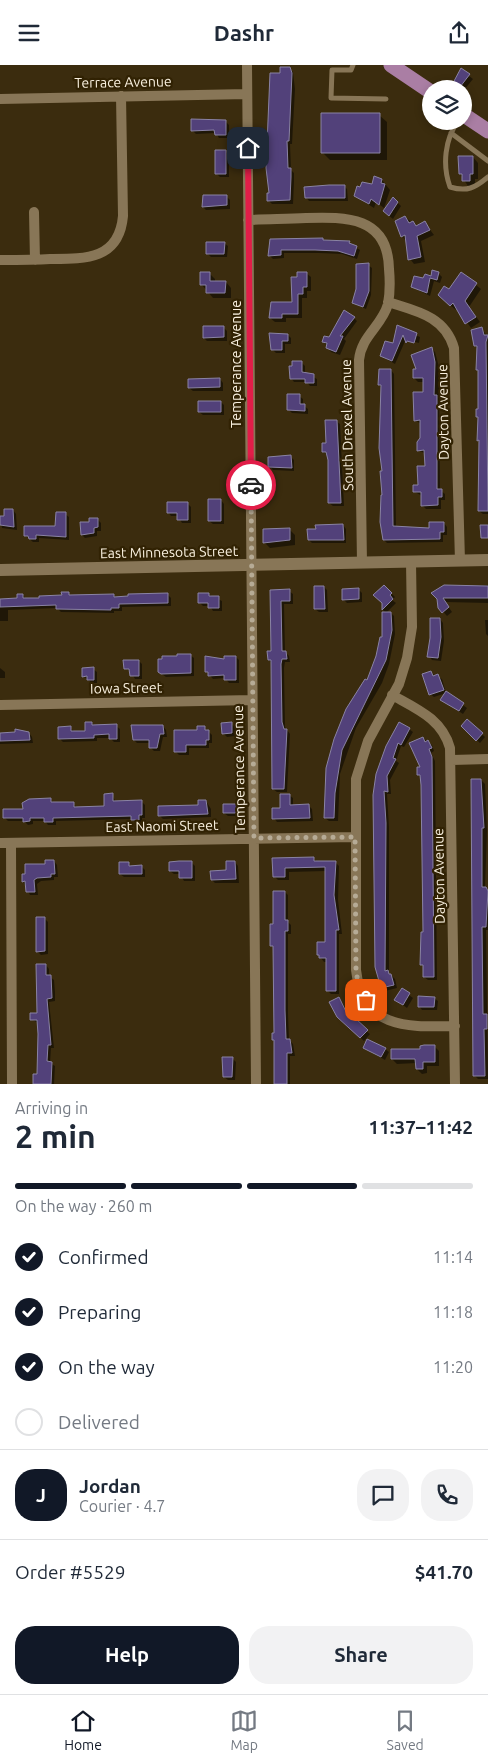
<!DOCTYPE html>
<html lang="en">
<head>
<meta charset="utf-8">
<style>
  :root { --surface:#fff; --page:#f2f2f3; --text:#1f2937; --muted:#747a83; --line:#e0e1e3; --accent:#111827 }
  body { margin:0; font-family:Ubuntu,sans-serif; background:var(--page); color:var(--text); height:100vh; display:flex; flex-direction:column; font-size:19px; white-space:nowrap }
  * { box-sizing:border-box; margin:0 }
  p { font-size:16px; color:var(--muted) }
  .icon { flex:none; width:28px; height:28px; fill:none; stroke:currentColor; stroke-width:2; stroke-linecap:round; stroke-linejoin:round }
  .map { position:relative; height:1019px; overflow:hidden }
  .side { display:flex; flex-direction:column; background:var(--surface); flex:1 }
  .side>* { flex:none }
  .buttons { position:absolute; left:422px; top:15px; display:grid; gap:10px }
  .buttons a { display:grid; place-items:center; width:50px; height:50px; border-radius:50%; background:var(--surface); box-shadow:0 2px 8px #0003; font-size:25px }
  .pin { position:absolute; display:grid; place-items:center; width:42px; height:42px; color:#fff; margin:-21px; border-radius:10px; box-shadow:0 2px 8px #0006 }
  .courier { position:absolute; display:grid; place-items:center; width:50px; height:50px; margin:-25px; border:4px solid #e11d48; border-radius:50%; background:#fff; color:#222; box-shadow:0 1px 6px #0007 }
  .head em { font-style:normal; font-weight:600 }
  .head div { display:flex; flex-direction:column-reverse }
  .head { display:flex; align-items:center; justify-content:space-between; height:85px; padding:0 15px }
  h1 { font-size:32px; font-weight:600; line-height:38px }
  .bar { display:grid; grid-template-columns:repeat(4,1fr); gap:8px 5px; align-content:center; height:60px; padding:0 15px }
  .bar i { height:6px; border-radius:4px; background:var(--line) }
  .bar .current { background:var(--accent) }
  .bar p { grid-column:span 4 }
  .line { display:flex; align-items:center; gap:12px; padding:0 15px; border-top:1px solid var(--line) }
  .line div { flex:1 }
  .round { display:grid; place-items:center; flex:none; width:52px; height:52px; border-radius:20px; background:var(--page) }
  ol { padding:0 15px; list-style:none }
  li { display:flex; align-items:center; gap:15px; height:55px }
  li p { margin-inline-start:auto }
  li .icon { padding:5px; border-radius:50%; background:var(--accent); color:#fff; stroke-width:4 }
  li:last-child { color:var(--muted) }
  li i { width:28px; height:28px; border:2px solid var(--line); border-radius:50% }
  .cta { display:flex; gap:10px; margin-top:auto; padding:10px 15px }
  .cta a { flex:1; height:58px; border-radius:20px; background:var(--accent); color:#fff; font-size:20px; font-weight:600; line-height:58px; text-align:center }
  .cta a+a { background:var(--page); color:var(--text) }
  header { display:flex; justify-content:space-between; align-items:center; height:65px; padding:0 15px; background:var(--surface); font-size:22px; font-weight:600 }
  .menu { display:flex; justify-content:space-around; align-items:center; height:70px; border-top:1px solid var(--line); background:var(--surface); font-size:14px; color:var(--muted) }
  .menu a { display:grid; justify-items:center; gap:2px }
  .menu .current { color:var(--accent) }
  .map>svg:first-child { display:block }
  .shadow { fill:#0007 }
  .building { fill:#52417a; stroke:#8a83a4 }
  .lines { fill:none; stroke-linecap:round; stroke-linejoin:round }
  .service { stroke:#887657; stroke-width:5 }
  .minor { stroke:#887657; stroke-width:10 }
  .tertiary { stroke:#887657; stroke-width:12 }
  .primary { stroke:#aa7ea4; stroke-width:15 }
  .done { stroke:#b6ab96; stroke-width:5; stroke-dasharray:0 9 }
  .route { stroke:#e11d48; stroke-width:6 }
  .labels { text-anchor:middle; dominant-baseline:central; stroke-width:4.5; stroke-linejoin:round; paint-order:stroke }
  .street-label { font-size:14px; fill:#f9f0df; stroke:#312203 }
</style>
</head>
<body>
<header><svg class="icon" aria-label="menu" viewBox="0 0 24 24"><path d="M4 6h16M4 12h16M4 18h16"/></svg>Dashr<svg class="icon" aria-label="share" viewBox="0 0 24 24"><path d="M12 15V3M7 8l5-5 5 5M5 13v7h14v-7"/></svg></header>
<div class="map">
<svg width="488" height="1019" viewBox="0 0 488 1019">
  <rect width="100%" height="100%" fill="#3b2c0e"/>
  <path class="shadow" d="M289,3L293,7L295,24L292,79H290L291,105L294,108V117L293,139H272L268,135L281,9Z
    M461,5L473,14L464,25L458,21Z
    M379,50L387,57V95H330L322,87Z
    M225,56L229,60V73H219L216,68L196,69L192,65Z
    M225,86L229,90V112H220L217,109Z
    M473,92L478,98V114H475V121H468L460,109Z
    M382,115L390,125L384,143L376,137L374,143L355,131Z
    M344,121L347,124L348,136H309L306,132Z
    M226,131L230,135V144L206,145L203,142Z
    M398,138L401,141L393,154L388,150Z
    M405,152L418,162L425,158L434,170L421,176L425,197L414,199L410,194L407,177L402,171Z
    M271,175L344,176L360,185L357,194L342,189L319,188H284V193L273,194L269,190Z
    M224,178L228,181L227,192H211L207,188Z
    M368,200L372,203L371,230L366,244L353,238Z
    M209,208L215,214V217H226L231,223V233H213L208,227L201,219Z
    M306,208L311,212V226H307V233H302V253H286V257H275L270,253L293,238L298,213Z
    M438,208L442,212L440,218L434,216L430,231L412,222Z
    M461,208L481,224L469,242L480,257L471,263L457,243L456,245L444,235Z
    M354,253L357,256L344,274L346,276L340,290L331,287L324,277Z
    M223,262L227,266V276H207L204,273Z
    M398,262L420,272L419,278L407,275V277L406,274L395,299L381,291L393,280Z
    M481,263L488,272V449H483L479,446V307L477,305L478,284L475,281Z
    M270,270H288L291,273V279H285V288H276L272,284Z
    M431,283L435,287L439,302L440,425L445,429V435H441V444H426L422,440V431L415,427L426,402V389L418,385L421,374V359L415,355L424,328V317H418L414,313Z
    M302,298L305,301V308L317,314V321H310L307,317H294L291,313Z
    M391,305L394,309L396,462L430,464L444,458L447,462V470H443V477L387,478L384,475L382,323L379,320Z
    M220,314L223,318V326H193L189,323Z
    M299,331L303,334V340L308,344V349L292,348L288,344Z
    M221,337L224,340V350H203L199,347Z
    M336,356L340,359L344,441H333L329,438L328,390L323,387Z
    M291,392L294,395V406L273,405L270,401Z
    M221,435L224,439V459H213L209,456Z
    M187,438L191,442V458H182L178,451H171L168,447Z
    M13,445L16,449L17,465L2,463L0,452H5Z
    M65,449L69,452V475L39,473V477H33L26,471L57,462Z
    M97,454L101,458V466H97V471L85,473L82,470L90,458Z
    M343,460L346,464V478H312L309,475Z
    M289,464L295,470V480L270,483L264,477Z
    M488,520V538L445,537L452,547L447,551L439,542L445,521Z
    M384,521L395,532L392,535L396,538L386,548H391L394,551L395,569L389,599L382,618L356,663L340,709L338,756H329L325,753L328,703L367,617L383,574L386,548L383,545Z
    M324,522L327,525L328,547H319L315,544Z
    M358,524L362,528V537L347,538L343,534Z
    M272,526H289L293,529V539H284L285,587L289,591L290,597H285L284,603L285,662L290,669L287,727H277L273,724L272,598L269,595L272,587Z
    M68,529L71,531L114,530L116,533L167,529L171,533V541L122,542V546H114V548L61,547L57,543L8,545V556H0V535L18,534L23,530L26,534L63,531Z
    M208,529L222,536V546H213L210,541H203L199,537Z
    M440,554L443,558L444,576L441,596L432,595L429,591Z
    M485,555H488V571L486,569Z
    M190,590L194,593V611L166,612L159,607Z
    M236,592L239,595V618H229L225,613L213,614L206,606L213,595Z
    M139,596L142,599V614H135L131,607L125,603Z
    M0,603L5,607V613H0Z
    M93,604L97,607V618H92L83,611Z
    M431,608L442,614L446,628L467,643L463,649L442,635L446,628L434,632L430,629Z
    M467,656L485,672L480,678L462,661Z
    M92,658L95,661H116L120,664V677H114L110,673H97V676L63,677L60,674L70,663L74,666L86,668Z
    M231,659L235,662V671L227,672L223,668Z
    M163,661L166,665L167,672H163L160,686H154L151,683V678H137L134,675Z
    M204,662L212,670V678H209V683H189V690H179L175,686Z
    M409,664L413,667L404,682L401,681L396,696L399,698L390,715L391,729H387L389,762V908L395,914L397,923L385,926L382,922L375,730L387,682Z
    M29,668L32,672L33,678L0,679V669Z
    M423,673L432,680L434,686L431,688L435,696L437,915H428L424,912V903L421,899L424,868L421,713L418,709L422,703Z
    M481,715L485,719L487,766L485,823L488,826V865H486L488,1014H478L474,1010Z
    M112,730L116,737L141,736L145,740V753H142V758H136L132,754L56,756V760H48L45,756H33V759L28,760L24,756H8L5,753L50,734L54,738L73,739L77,742L105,743Z
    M289,730L293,733V741H309L312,744L313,756L277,757L274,753L282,744Z
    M206,736L211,744V752L163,754L159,750L199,741Z
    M237,740L241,744V751H228L224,748Z
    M313,793L317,797H335L339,801L338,835L342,869H339V929H331L327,925V897H324L318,889L326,878V806L289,807V815H278L274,811V794Z
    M54,796L57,800L58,812H54V815L41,816L37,819L38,830H30L23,816Z
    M235,797L238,801L239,818H215L212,815L227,806Z
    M128,798L132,802H142L145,805V812H124L120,809Z
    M192,798L195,801V816H184L180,809H174L170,806Z
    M285,827L288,830V857L291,860V869H288V949L289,975L293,979L295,991H290V1019H276L275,978L273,975L275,970V884L271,880L274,860Z
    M44,853L48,857V889L41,890L37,886Z
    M46,900L49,904V911L54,915L55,927V936L49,937L54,983H51L50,998L55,1001L54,1019H35L38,1010V958L31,954L38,949Z
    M402,925L413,933L407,943L396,935Z
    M434,933L438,936L437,945H422L419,941Z
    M338,934L350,954L370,969L364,976L338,951Z
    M434,981L439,986V1001H427V1008L422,1009L417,1004V998L397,999L392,994Z
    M364,983L385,984L389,987L385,995Z
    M232,993L236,997L235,1015H228L224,1012Z"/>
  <path class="building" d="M280,2H290L292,8L289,76H287L288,103H291V112L290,135L267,136V128H269L266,103L270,8H280Z
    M461,3L470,9L460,22L453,18Z
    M321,48H380V88H321Z
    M191,54L226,55V70H215L214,65L191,66Z
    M215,85H226V109H215Z
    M458,91H473V109H470V116H462V109H459Z
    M374,111L382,114L381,118L385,119L379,140L371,134L369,139L354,131L357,121L360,122L362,117L372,119Z
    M329,120H345V133H305L304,122Z
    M203,130H227V140L202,142Z
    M393,132L398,137L389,151L383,146Z
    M405,151L409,158L413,156L416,161L425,156L430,165L417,171L421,192L408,195L405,170L401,172L395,156Z
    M323,173V175L350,176L349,178L357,181L354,191L338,186L315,185H281V190L268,191L270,174Z
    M206,177H225L224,189H206Z
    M369,198V226L363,242L352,238L356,224V199Z
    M432,205L439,207L437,215L430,213L427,228L411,222L414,211L423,213L425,209L431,211Z
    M200,207H210V216H226L225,228H206V220H200Z
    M297,207H307V222H303V229H298V249H282V253H269L271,237H292L291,212H297Z
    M461,207L477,218L465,236L476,252L465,259L453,238L450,241L438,230L444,221L449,224Z
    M344,245L355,252L340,271H343L336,287L326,283L327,278L322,277L324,271L329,272Z
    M397,260L417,268L414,278L407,276L406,278L403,270L392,296L380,291L385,276L393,278Z
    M203,261H224V272L203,273Z
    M482,262L484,270H488L486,277L488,446H478L479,375L477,376L478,352H476V344H478V305H476L477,281H474L471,265Z
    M269,268L288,269V276H282V285H271Z
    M432,282L435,297L434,330H437V424H442V432H438V440L421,441V427H413V420H418L417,401H425L424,385L417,386V377L420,373V355L414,356L413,327H423V313H413V304H416L411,290Z
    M292,296H302V307L314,309V318H305V314H290L289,301H292Z
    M379,304H391L393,461L429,463V457H444V467H440V474L383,475L380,457L381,430H382L380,406H382L379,383L381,320H378Z
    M220,313V322L188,323V314Z
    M287,329H300V339H305V346L287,345Z
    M198,336H221V347H198Z
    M325,355H337L341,438H328V395L326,387H322V378H326Z
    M291,390L292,403L268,402V392Z
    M208,434H221V456H208Z
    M167,437H188V455H177V448H167Z
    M4,444H13L14,462L0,460V451H4Z
    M56,447H66V472L36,470V474H29L28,471H24V461H55Z
    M89,453H98V462L94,463V468L81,470L80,457H89Z
    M343,459L344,475H308L307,464H316L315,460Z
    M480,460H488V473H481Z
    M290,463V475L263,478V464Z
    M384,520L392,528L390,530L393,534L382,545V538L373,530Z
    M444,520L488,521V533H443L449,542L442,548L438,543L437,534L431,528Z
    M314,521H324L325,544H314Z
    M359,523V534L342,535V524Z
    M290,524V536H281L282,586H286L287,594H282L281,599L282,657L284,664H287L284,724H272L271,595H268L267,586H271L270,525Z
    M61,527H69V530L114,529V532L128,531V529L168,528V538L119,539V543H111V545L56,544V540L0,542V534L17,533V529H23V533H39V531L62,530Z
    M198,528H209V531H219V543H208V538H198Z
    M382,547H391L392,565L386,595L342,685L335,728L334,753H324L326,703L334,674L346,644L365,614L367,615L376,591L380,572H382Z
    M430,553H440L441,572L438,593L427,592L430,573Z
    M177,589H191V608L161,609L158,607V594H162V591H177Z
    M205,591L224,594V591H236V615H224V610L208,611V607H205Z
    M123,595H139V611H130L129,604H124Z
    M94,602V615H87V611L82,612V603Z
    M431,606L433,611L438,609L444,625L429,630L422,609Z
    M446,626L464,638L459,646L440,635Z
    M467,654L483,668L476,676L461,661Z
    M85,657H92V660L117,659V674H109V669L94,670V673L58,674V662L71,661V666H85Z
    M232,657V668L222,669L221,658Z
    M399,657L410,663L401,680L398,678L393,693L396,694L387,711L388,727L384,726L386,758L385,906L388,905L389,909H391L394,920L381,923L375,902L373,730L376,709L386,681Z
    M131,660H163L164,669H160L157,683H149V675H133Z
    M197,661H205V665H209V675H206V680H186V687H174V665H197Z
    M15,664L29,667L30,675L0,676V668L15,667Z
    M423,672L425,677L428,675L432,683L429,684L432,692L434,912H423V900H420L421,867H423L421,720L420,710H417V702H420L409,678Z
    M471,714H481L484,763H482V822H486L488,826L486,862H482L483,949H487V964H484L485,1011H473Z
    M113,728V736L142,735V750H139V755H131V751L53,753V757H44V753H30V756L23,757V753H3V744H23L22,738L29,734L51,733V737H74V742L104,741V729Z
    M280,729H290V740L309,739L310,753L272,754V743H280Z
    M198,735H206L208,749L158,751V741L198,740Z
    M223,739H238V748H223Z
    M314,792V796H336L334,830L339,865H336V926H326V893H319V890H317V877H325V802L285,803V812H273L272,793Z
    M45,795H54L55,809H51V812L37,813L34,815L35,827H26L25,816L22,817V809H25V799H45Z
    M179,796H192V813H179V806H169V797Z
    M226,796H235L236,814L211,815L210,806L226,805Z
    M119,797H129V801L142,800V809H119Z
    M273,826H285V855H288V866H285V945L286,974H290L292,988H287V1019H274V975H272V968H274L273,881H270V859H273Z
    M36,852H45V886L36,887Z
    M36,899H46V910H51L52,933L47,934L51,980H48L47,996L52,997L51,1019H33V1009H37L38,969L37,955H30V948H37Z
    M402,923L410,928L403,940L394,935Z
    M418,931L435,932L434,942H418Z
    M339,932L349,953L351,951L355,953L368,965L360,973L337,952L329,937Z
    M367,974L386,983L381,992L363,983Z
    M424,980H435V997H423V1004H416L415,994H391V984H420V981Z
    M222,992H233L232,1012H223Z"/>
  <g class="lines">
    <path class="service" d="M353,0L351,5H332L331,33L386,34
      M458,56C445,74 442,100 450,122C467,127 475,123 488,112
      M451,68L488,96"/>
    <path class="minor" d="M247,0L256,1018
      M0,34L247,29
      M34,147L35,195
      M248,155C267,154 286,154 306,153C346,152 388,151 389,204C390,215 390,228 388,239C382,261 361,271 359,295L362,498
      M0,195C17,195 34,195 50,194C85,194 119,195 123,151L121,31
      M388,237C416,246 445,251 454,283L460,496
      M411,497L412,562L407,593L399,619L368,676L356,714V905C363,965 408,962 455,961
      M392,630C417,644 442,654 450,683L455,1019
      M0,640L252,635
      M452,695L488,694
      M0,778L355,772
      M11,778L12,1019"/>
    <path class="tertiary" d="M0,505L488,495"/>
    <path class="primary" d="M391,0L431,27
      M464,50L488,66"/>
  </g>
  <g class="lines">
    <path class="done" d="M251,420L254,773L355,772L356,905L358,918L366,935"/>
    <path class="route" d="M248,83L251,420"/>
  </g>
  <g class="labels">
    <g class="street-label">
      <text transform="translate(123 17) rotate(-1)">Terrace Avenue</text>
      <text transform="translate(236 299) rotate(-90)">Temperance Avenue</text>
      <text transform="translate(443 347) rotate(-91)">Dayton Avenue</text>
      <text transform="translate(347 360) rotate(-91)">South Drexel Avenue</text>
      <text transform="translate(169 487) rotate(-1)">East Minnesota Street</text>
      <text transform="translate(126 623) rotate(-1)">Iowa Street</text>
      <text transform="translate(239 704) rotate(-91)">Temperance Avenue</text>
      <text transform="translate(162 761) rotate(-1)">East Naomi Street</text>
      <text transform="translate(439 811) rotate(-91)">Dayton Avenue</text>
    </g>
  </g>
</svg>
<div class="buttons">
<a><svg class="icon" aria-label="layers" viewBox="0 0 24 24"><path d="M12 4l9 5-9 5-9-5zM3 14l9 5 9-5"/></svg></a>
</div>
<div class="pin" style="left:366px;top:935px;background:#ea580c"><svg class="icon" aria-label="bag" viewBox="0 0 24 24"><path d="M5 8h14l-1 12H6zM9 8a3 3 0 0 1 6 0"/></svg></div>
<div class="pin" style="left:248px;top:83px;background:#1f2937"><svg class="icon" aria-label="home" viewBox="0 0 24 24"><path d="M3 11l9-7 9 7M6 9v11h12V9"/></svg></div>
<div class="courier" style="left:251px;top:420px"><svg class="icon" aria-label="car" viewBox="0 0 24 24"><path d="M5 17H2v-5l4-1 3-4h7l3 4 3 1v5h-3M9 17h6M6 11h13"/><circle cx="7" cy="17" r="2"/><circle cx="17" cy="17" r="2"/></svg></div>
</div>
<section class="side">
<div class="head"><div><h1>2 min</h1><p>Arriving in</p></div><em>11:37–11:42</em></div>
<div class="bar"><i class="current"></i><i class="current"></i><i class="current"></i><i></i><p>On the way · 260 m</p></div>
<ol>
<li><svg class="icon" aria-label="check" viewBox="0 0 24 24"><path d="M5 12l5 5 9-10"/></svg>Confirmed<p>11:14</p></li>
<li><svg class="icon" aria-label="check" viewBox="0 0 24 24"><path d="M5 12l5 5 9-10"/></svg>Preparing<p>11:18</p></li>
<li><svg class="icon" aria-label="check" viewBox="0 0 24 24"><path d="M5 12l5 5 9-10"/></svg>On the way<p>11:20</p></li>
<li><i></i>Delivered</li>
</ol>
<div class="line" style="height:90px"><b class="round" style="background:var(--accent);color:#fff">J</b><div><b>Jordan</b><p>Courier · 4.7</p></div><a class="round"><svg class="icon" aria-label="chat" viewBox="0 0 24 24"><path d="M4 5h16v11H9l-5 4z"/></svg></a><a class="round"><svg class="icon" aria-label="phone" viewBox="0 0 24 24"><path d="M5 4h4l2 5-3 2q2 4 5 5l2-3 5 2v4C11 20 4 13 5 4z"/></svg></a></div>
<div class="line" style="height:65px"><div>Order #5529</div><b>$41.70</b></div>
<div class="cta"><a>Help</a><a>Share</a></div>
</section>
<nav class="menu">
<a class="current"><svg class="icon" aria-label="home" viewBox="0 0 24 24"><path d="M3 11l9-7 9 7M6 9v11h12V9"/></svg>Home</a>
<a><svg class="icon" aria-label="map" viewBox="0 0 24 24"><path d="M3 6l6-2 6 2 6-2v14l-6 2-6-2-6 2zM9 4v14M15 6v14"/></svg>Map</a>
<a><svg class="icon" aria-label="saved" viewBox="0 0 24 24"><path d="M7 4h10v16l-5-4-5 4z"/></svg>Saved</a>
</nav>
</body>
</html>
